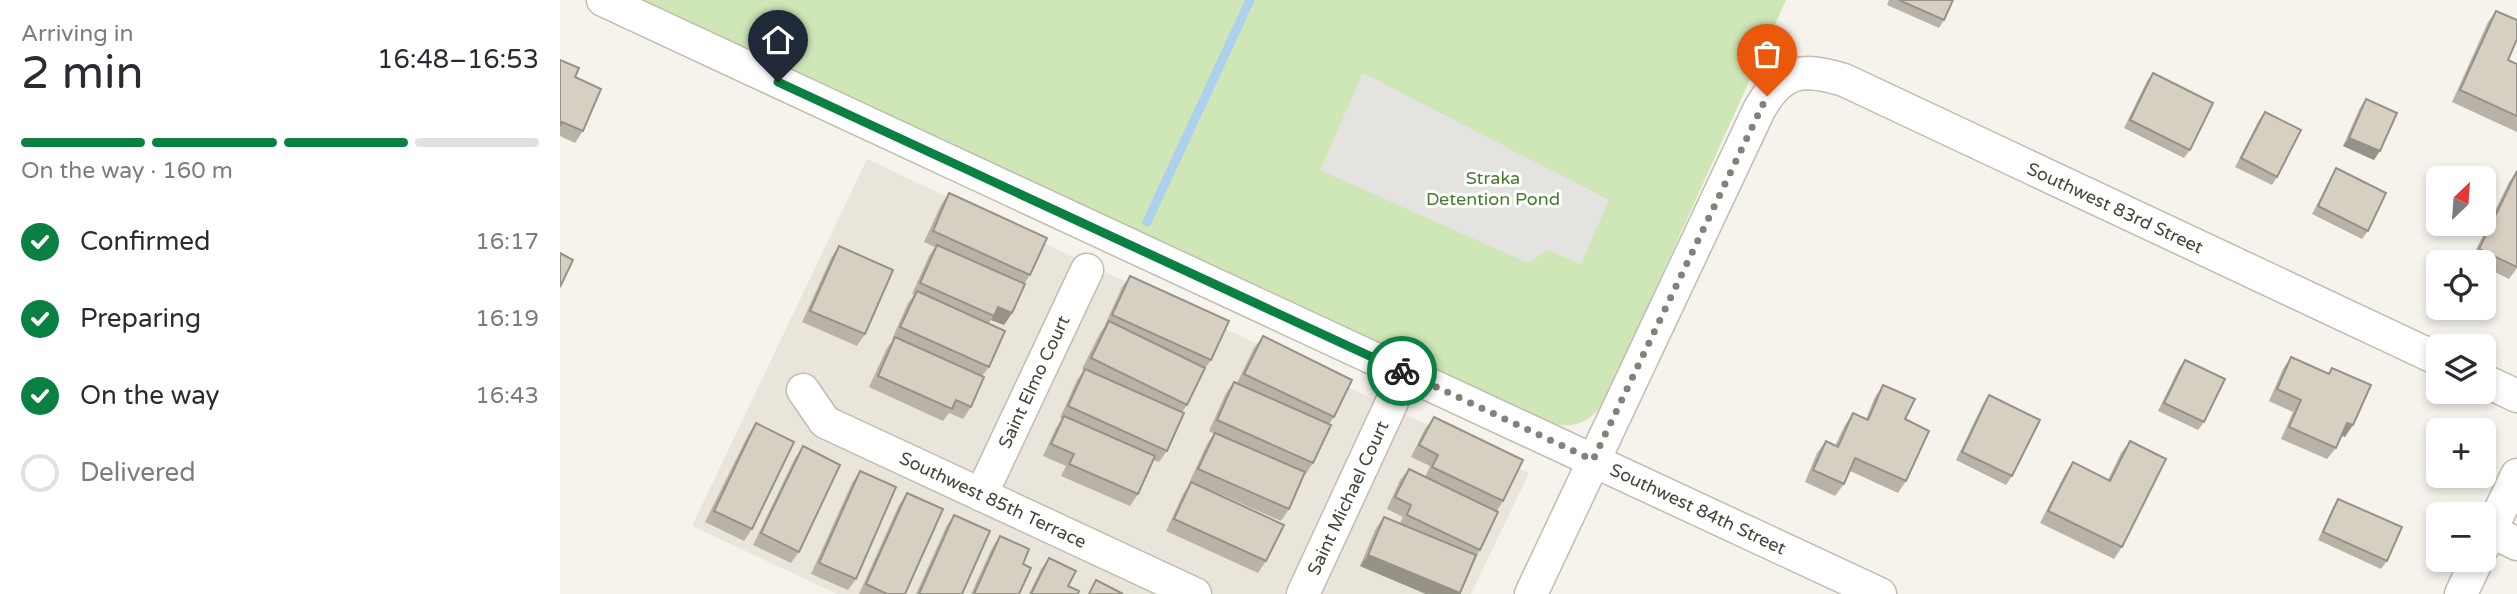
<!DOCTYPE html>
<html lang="en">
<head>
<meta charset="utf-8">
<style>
  :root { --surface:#fff; --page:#f7f7f7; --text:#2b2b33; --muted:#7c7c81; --line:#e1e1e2; --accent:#0b8043 }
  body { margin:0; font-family:"Varela Round",sans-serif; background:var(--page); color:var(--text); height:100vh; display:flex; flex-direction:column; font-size:26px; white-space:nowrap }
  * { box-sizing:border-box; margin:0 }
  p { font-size:23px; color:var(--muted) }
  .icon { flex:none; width:38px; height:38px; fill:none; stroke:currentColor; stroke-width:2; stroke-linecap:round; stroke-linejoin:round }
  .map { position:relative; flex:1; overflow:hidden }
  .side { display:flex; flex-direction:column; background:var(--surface); width:560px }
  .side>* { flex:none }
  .needle { width:46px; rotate:25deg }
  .tools { position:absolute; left:1866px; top:166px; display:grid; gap:14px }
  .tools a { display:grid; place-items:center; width:70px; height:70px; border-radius:10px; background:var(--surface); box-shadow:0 4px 10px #0003; font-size:35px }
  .pin { position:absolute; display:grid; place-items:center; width:60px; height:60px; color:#fff; margin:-72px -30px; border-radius:50% 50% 50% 0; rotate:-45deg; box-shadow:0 0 7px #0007 }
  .pin .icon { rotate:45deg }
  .courier { position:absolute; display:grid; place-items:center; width:70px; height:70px; margin:-35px; border:5px solid #0b8043; border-radius:50%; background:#fff; color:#222; box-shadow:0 2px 9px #0007 }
  .head em { font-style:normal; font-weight:600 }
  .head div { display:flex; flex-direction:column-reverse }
  .head { display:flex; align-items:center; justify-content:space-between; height:119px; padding:0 21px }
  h1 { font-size:46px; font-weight:600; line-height:52px }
  .bar { display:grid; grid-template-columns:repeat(4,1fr); gap:10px 7px; align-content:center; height:84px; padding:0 21px }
  .bar i { height:9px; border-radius:5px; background:var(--line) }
  .bar .on { background:var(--accent) }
  .bar p { grid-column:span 4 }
  ol { padding:0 21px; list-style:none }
  li { display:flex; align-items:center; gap:21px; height:77px }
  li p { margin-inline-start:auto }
  li .icon { padding:7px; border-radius:50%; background:var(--accent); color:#fff; stroke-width:4 }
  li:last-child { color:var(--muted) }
  li i { width:38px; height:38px; border:4px solid var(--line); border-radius:50% }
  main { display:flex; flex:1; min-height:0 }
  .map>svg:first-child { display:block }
  .residential { fill:#e9e5db }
  .green { fill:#cfe7b7 }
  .parking { fill:#e5e3e0 }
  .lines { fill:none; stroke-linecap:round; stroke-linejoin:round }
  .stream { stroke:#acd0ee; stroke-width:9 }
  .minor-casing { stroke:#c1bcaf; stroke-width:35 }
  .minor { stroke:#fff; stroke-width:32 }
  .wall { fill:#b9b3a7 }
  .shaded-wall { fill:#969288 }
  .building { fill:#d7d0c2; stroke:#969288; stroke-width:2 }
  .done { stroke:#868178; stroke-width:7; stroke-dasharray:0 12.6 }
  .route { stroke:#0b8043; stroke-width:9 }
  .labels { text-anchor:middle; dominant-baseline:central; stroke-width:6; stroke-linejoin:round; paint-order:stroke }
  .park-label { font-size:18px; fill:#477b2e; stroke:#fff }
  .street-label { font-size:18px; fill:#4a443a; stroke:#fff }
</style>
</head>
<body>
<main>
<section class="side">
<div class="head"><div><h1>2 min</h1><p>Arriving in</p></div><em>16:48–16:53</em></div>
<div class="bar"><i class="on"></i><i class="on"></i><i class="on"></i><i></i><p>On the way · 160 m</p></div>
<ol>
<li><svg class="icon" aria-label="check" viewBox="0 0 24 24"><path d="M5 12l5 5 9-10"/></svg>Confirmed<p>16:17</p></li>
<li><svg class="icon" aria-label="check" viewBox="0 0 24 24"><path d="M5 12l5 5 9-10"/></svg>Preparing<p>16:19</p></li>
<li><svg class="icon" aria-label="check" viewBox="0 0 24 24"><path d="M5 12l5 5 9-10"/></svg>On the way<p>16:43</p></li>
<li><i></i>Delivered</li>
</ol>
</section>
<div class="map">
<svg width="1957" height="594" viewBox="0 0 1957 594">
  <rect width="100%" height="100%" fill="#f5f3ec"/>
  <path class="residential" d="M307,159L969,473L911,594H277L132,526Z"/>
  <path class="green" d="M79,0H1226L1043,405C1026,423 1017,428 992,424Z"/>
  <path class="parking" d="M803,73L1049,200L1021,264L987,250L968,263L760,170Z"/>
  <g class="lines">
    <path class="stream" d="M587,222L690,0"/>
    <defs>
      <path id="minor" d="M43,0L1320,594
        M1923,380L1957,396
        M243,390L265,422L635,594
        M421,495L527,270
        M1931,531L1957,544
        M1923,547L1957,475
        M743,594L832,402
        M971,594L1199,110C1221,70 1242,67 1284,80L1878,359
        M1901,594L1917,560"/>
    </defs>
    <use href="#minor" class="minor-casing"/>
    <use href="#minor" class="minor"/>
  </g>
  <path class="wall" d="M1329,0H1393L1384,20L1379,28L1327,5Z
    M1936,11L1948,60L1957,64V132L1892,102L1928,22Z
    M0,60L15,77L23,131L15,143L0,136Z
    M1593,73L1630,150L1624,158L1564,128L1587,81Z
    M1806,99L1814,160L1783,146L1800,108Z
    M1705,112L1717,177L1712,185L1675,167L1699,120Z
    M1776,168L1808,231L1802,239L1752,214L1771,177Z
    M1957,171V268L1949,279L1923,266V262H1915L1911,260L1949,182Z
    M389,193L470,275L464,284L452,313L444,325L431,320L429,323V367L422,376L411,407L403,419L389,413L383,421L309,387L327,348L333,340L332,339L348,303L354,295L352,294L369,256L375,247L364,242L381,205Z
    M279,246L305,334L297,346L242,322L271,258Z
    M570,276L651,360L643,371L627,405L622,412L607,451L599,462L593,460L578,494L570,506L501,476L506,466L483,456L496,428L502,419L500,418L517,380L524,370L522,369L540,333L544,327L562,287Z
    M703,336L774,417L769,424L753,463L745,475H744L729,509L721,521L630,481L647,444L654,434L649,431L666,393L674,382L677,383L694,348Z
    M1731,357L1768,374L1772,368L1785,437L1781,435L1776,448L1767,459L1721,439L1733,412L1709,401L1723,369Z
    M1625,360L1644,422L1638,430L1598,411L1619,368Z
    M1323,385L1345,419L1346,481L1338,493L1290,471L1284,484L1275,496L1245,482L1257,453L1266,441L1275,446L1285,425L1293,413L1306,419L1315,397Z
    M1429,395L1452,476L1446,485L1396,460L1423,404Z
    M874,417L943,501L937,511L900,594H866L800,566L816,528L824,517L840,523L843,517L827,509L840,480L849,469L865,477L870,466L851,457L865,429Z
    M196,423L192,529L184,541L145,522L188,435Z
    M1570,441L1562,547L1554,559L1480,523L1505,474L1513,462L1548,480L1561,453Z
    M243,446L239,552L231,563L193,545L235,458Z
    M300,471L296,579L288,590L251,574L292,483Z
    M631,482L706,561L698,573L606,531L623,494Z
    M347,493L345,594H299L339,505Z
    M1778,499L1827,561L1821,569L1758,540L1773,507Z
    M394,515L402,594H356L386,527Z
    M440,536L463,564L459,594H411L432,548Z
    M489,558L508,586L518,594H469L481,569Z"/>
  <path class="shaded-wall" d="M1789,138L1820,151L1814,160L1783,146Z
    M438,307L452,313L444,325L431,320Z
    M1787,423L1793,425L1785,437L1779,435Z
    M808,555L900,593V594H866L800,566Z"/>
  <path class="building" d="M1339,0H1393L1384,20Z
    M1936,11L1957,20V39L1948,60L1957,64V116L1900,90Z
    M0,60L19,68L15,77L41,89L23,131L2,122L0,126Z
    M1593,73L1653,103L1630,150L1570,120Z
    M1806,99L1837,113L1820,151L1789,138Z
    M1705,112L1741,130L1717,177L1681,158Z
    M1776,168L1826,193L1808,231L1758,206Z
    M1957,171V267L1919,249Z
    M389,193L487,238L470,275L373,231Z
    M377,245L465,284L452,313L438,307L434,316L360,283Z
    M279,246L333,270L305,334L250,311Z
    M0,253L13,260L0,287Z
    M570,276L669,321L651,360L552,315Z
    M357,291L445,331L429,367L340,327Z
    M549,321L645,368L627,405L531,358Z
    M703,336L792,380L774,417L684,374Z
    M335,337L424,377L411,407L396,400L392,409L318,376Z
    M1731,357L1769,374L1772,368L1811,385L1793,425L1787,423L1776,448L1729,427L1741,400L1717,389Z
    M1625,360L1665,379L1644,422L1604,403Z
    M525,369L624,413L607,451L508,406Z
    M674,382L771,425L753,463L657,420Z
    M1323,385L1355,399L1345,419L1369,431L1346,481L1295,458L1284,484L1253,470L1266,441L1278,447L1293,413L1308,420Z
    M1429,395L1480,420L1452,476L1402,452Z
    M504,416L595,456L578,494L509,464L514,454L491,444Z
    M874,417L963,460L943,501L872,467L878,455L859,445Z
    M196,423L234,442L192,529L154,511Z
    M655,433L745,472L729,509L638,469Z
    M1570,441L1606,459L1562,547L1488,511L1513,462L1550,481Z
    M243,446L280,465L239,552L201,533Z
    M849,469L938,512L920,550L847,515L851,505L835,497Z
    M300,471L336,487L296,579L259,563Z
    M631,482L724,525L706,561L614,519Z
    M347,493L383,509L345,594H327L306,584Z
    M1778,499L1842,527L1827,561L1763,532Z
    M394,515L430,531L402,594H359Z
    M824,517L916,555L900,593L808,555Z
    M440,536L469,549L463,564L471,568L459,594H414Z
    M489,558L516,571L508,586L519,591L518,594H471Z
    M536,580L563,594H529Z"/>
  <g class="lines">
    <path class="done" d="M842,371L1033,460L1207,96"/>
    <path class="route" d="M218,82L842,371"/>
  </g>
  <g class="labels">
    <g class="park-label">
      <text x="933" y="178">Straka<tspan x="933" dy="21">Detention Pond</tspan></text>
    </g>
    <g class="street-label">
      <text transform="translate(1555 208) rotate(25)">Southwest 83rd Street</text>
      <text transform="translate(474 382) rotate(-65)">Saint Elmo Court</text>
      <text transform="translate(788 498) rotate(-65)">Saint Michael Court</text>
      <text transform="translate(433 500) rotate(25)">Southwest 85th Terrace</text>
      <text transform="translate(1138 509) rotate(25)">Southwest 84th Street</text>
    </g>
  </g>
</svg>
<div class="tools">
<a><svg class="needle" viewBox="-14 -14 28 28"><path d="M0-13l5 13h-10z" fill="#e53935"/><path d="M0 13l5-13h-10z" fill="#7c7c81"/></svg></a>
<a><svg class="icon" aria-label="locate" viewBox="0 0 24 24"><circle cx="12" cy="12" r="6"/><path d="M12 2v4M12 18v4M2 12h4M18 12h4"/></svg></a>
<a><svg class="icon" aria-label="layers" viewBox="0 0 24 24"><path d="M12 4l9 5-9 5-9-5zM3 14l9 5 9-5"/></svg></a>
<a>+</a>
<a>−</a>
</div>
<div class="pin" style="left:1207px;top:96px;background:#ea580c"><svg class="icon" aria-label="bag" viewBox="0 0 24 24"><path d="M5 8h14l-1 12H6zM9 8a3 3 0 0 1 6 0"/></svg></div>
<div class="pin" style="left:218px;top:82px;background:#1f2937"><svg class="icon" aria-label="home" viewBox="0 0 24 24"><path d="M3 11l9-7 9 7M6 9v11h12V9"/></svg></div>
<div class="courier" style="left:842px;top:371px"><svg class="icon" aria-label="bike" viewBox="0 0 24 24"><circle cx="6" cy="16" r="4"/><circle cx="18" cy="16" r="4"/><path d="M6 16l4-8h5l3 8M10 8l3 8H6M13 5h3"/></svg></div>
</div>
</main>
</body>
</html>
